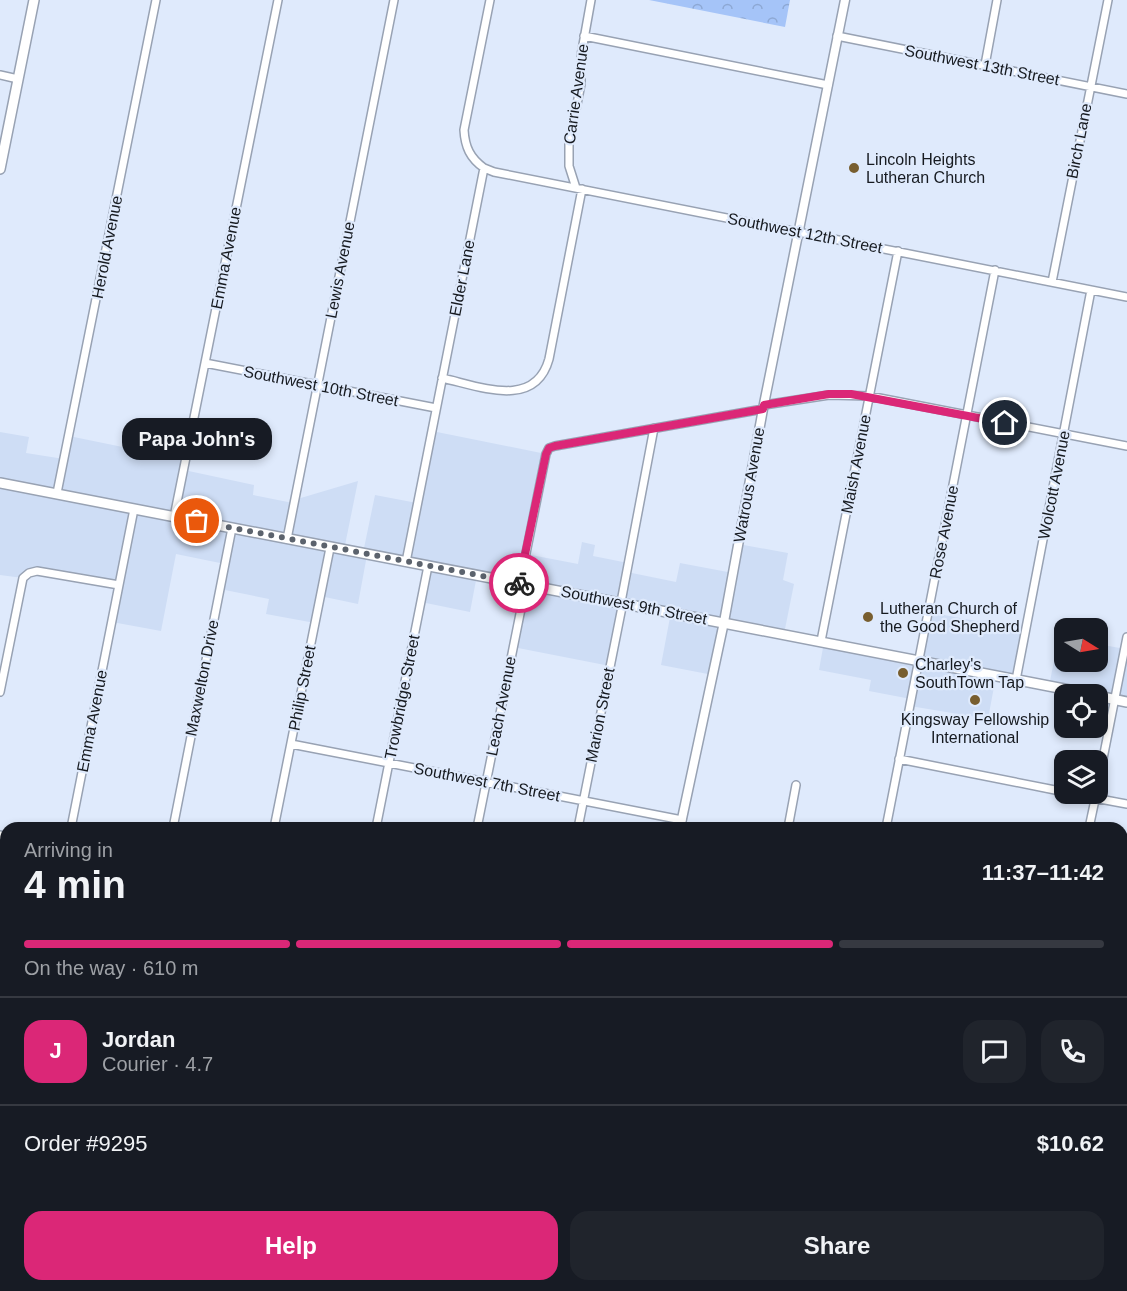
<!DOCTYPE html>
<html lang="en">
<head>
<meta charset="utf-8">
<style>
  :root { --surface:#171b24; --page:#20242c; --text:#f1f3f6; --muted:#9ea1a6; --line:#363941; --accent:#db2777 }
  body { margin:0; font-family:Helvetica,sans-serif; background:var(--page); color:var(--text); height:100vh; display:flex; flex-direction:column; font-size:22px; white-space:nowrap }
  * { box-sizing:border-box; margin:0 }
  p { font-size:20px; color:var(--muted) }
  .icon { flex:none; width:33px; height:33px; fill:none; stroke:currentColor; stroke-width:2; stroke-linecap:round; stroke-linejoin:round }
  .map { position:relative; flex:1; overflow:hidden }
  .panel { position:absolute; left:0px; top:822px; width:1128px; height:470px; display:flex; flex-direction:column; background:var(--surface); border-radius:18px 18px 0 0; box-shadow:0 3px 9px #0003 }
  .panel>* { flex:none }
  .needle { width:39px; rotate:101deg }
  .tools { position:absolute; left:1054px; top:618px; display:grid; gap:12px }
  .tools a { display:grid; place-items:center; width:54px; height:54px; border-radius:12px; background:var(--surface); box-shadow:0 3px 9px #0003; font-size:30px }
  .pin { position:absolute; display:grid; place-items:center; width:51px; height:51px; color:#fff; margin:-26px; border:3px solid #fff; border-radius:50%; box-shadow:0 2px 6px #0007 }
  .courier { position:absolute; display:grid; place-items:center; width:60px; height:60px; margin:-30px; border:4px solid #db2777; border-radius:50%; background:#fff; color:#222; box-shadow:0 2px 8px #0007 }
  .bubble { position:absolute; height:42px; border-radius:18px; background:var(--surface); box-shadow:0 3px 9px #0003; font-size:20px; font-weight:800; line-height:42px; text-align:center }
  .head em { font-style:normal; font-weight:800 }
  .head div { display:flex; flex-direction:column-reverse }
  .head { display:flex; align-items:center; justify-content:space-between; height:102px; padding:0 24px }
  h1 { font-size:39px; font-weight:800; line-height:45px }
  .bar { display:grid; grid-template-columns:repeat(4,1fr); gap:9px 6px; align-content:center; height:72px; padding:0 24px }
  .bar i { height:8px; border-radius:4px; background:var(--line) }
  .bar .active { background:var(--accent) }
  .bar p { grid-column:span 4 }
  .line { display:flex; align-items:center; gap:15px; padding:0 24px; border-top:2px solid var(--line) }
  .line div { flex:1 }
  .round { display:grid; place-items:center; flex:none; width:63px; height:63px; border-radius:18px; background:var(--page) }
  .action { display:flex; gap:12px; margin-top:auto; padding:12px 24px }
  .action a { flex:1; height:69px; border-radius:18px; background:var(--accent); color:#fff; font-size:24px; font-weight:800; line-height:69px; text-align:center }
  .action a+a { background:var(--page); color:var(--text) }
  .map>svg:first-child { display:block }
  .built { fill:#ceddf5 }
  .park { fill:url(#park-crowns) }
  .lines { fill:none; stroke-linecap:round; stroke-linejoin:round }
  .minor-casing { stroke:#98a2b3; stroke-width:10 }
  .tertiary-casing { stroke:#98a2b3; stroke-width:11 }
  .secondary-casing { stroke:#98a2b3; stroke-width:12 }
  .minor { stroke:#fff; stroke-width:7 }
  .tertiary { stroke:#fff; stroke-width:8 }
  .secondary { stroke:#fff; stroke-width:9 }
  .done { stroke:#5c636d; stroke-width:6; stroke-dasharray:0 10.8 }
  .route { stroke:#db2777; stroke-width:8 }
  .poi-dot { fill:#785e2f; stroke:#dfeafc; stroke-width:2 }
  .labels { text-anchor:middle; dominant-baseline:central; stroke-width:4.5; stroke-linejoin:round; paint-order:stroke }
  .street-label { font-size:16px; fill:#161a20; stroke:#dfeafc }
  .poi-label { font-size:16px; fill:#161a20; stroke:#dfeafc; text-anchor:start }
</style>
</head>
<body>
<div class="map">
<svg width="1127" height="1291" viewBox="0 0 1127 1291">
  <defs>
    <pattern id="park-crowns" width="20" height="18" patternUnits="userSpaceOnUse" patternTransform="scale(1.5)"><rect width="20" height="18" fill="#a5c4f8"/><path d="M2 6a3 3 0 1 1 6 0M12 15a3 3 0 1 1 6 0" fill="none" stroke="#8da8d4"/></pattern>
  </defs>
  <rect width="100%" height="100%" fill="#dfeafc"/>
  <path class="built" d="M432,431L546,454L526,554L578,564L582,542L595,545L593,556L628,563L627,572L676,582L680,563L733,573L738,544L788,553L783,580L794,584L784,634L724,622L713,675L661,665L671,612L623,602L610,666L513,647L526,584L477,575L470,612L421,602L428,566L367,555L358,604L320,596L315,623L266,614L269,599L220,589L225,564L176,554L161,631L112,622L119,585L37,571L23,578L0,575V432L29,437L26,453L64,459L69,436L186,460L184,470L254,485L253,495L293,503L294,500L358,481L344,550L363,553L375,495L417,503Z
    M928,612L1025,630L1016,680L996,676L988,719L910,706L911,699L869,691L871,680L819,670L824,642L919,660Z
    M1059,636L1065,637V662H1098V644L1125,649L1127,654V702L1049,686Z"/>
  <path class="park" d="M649,0H790L785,27Z"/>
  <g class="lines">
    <defs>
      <path id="minor" d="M584,36L828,85
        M837,36L1127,94
        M985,65L997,0
        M0,75L18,79
        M484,168L494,172L1127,297
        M576,188L569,166V144L581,84V56L591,0
        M1052,282L1108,0
        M205,363L436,408
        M442,378C479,386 535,410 549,359L582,189
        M764,405L829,395L869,396L1127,446
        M57,493L156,0
        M174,517L278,0
        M287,539L394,0
        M406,562L484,168C470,158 465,147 464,130L490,0
        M520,583L546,454L549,448L555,446L763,409
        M621,602L654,428
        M821,641L898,251
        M1016,680L1091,290
        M0,692L23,578L29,573L37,571L119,585
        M291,744L682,820
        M899,759L1065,792
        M1098,784L1127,637
        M1073,794L1127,804
        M71,828L134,509
        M173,828L232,528
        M274,828L330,548
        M376,828L428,566
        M477,828L526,584
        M578,828L623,602
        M788,828L796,785
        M886,828L995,270
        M1089,828L1096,795
        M0,835L6,837
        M1122,905L1127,906
        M0,940L6,941
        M0,1063L6,1064
        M1122,1107L1127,1108
        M0,1187H6
        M610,1286L638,1291
        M181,1291L182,1286
        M385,1291L386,1286
        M793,1291L794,1286
        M996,1291L997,1286
        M1093,1291L1094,1286"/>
      <path id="tertiary" d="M680,828L724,622L763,409L845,0
        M588,1291L589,1286"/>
      <path id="secondary" d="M0,169L34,0
        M0,483L1090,694
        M1098,696L1127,702"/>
    </defs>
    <use href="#minor" class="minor-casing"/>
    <use href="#tertiary" class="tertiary-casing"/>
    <use href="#secondary" class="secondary-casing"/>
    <use href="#minor" class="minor"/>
    <use href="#tertiary" class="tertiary"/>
    <use href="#secondary" class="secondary"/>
  </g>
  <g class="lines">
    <path class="done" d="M197,521L519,583"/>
    <path class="route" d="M519,583L546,454L549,448L555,446L763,409L764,405L829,394H851L1005,423"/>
  </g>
  <g class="poi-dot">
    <circle cx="854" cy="168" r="6"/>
    <circle cx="868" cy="617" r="6"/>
    <circle cx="903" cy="673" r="6"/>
    <circle cx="975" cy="700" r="6"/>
  </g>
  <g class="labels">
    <g class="street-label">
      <text transform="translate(982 65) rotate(11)">Southwest 13th Street</text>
      <text transform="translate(576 94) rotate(-82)">Carrie Avenue</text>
      <text transform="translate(1079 141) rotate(-79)">Birch Lane</text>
      <text transform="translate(805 233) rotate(11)">Southwest 12th Street</text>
      <text transform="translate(107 247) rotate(-79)">Herold Avenue</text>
      <text transform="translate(226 258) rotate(-79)">Emma Avenue</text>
      <text transform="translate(340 270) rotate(-79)">Lewis Avenue</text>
      <text transform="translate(462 278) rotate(-79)">Elder Lane</text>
      <text transform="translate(321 386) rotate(11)">Southwest 10th Street</text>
      <text transform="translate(856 464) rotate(-79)">Maish Avenue</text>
      <text transform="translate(749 485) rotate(-80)">Watrous Avenue</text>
      <text transform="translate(1054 485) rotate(-79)">Wolcott Avenue</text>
      <text transform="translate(944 532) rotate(-79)">Rose Avenue</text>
      <text transform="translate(634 605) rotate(11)">Southwest 9th Street</text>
      <text transform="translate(202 678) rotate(-79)">Maxwelton Drive</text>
      <text transform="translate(302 688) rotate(-79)">Philip Street</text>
      <text transform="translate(402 697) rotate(-79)">Trowbridge Street</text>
      <text transform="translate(501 706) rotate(-79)">Leach Avenue</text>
      <text transform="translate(600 715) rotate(-79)">Marion Street</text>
      <text transform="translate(92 721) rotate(-79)">Emma Avenue</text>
      <text transform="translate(487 782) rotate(11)">Southwest 7th Street</text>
    </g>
    <g class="poi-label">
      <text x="866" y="159">Lincoln Heights<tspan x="866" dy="18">Lutheran Church</tspan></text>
      <text x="880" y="608">Lutheran Church of<tspan x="880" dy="18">the Good Shepherd</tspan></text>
      <text x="915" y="664">Charley's<tspan x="915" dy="18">SouthTown Tap</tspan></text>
      <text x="975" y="719" text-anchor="middle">Kingsway Fellowship<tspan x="975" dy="18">International</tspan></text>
    </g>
  </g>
</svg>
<div class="tools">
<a><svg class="needle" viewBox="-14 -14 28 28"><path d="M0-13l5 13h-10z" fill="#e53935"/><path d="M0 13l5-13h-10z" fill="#9ea1a6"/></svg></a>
<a><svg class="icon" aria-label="locate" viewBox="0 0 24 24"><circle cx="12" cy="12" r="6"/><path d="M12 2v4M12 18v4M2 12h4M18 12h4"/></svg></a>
<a><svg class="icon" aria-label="layers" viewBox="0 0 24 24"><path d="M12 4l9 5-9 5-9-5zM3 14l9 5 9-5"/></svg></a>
</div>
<div class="pin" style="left:197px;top:521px;background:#ea580c"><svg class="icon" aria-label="bag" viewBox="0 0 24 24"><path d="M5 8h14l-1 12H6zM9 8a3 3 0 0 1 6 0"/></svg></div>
<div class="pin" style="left:1005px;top:423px;background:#1f2937"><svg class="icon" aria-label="home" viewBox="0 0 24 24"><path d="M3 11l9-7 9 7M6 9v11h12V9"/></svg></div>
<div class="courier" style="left:519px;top:583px"><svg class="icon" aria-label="bike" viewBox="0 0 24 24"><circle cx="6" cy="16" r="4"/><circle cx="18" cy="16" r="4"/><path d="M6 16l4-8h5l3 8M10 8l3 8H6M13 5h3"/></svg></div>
<div class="bubble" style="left:122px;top:418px;width:150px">Papa John's</div>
<section class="panel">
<div class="head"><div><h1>4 min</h1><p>Arriving in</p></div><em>11:37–11:42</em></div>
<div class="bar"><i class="active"></i><i class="active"></i><i class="active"></i><i></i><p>On the way · 610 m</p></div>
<div class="line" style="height:108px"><b class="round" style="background:var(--accent);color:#fff">J</b><div><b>Jordan</b><p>Courier · 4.7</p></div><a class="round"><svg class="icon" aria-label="chat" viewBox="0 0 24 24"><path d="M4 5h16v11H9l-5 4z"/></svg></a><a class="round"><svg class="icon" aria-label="phone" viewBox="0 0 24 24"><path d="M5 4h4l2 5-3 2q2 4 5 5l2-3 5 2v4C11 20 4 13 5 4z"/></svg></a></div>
<div class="line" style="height:78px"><div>Order #9295</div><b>$10.62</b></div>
<div class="action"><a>Help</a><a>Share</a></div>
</section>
</div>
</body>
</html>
